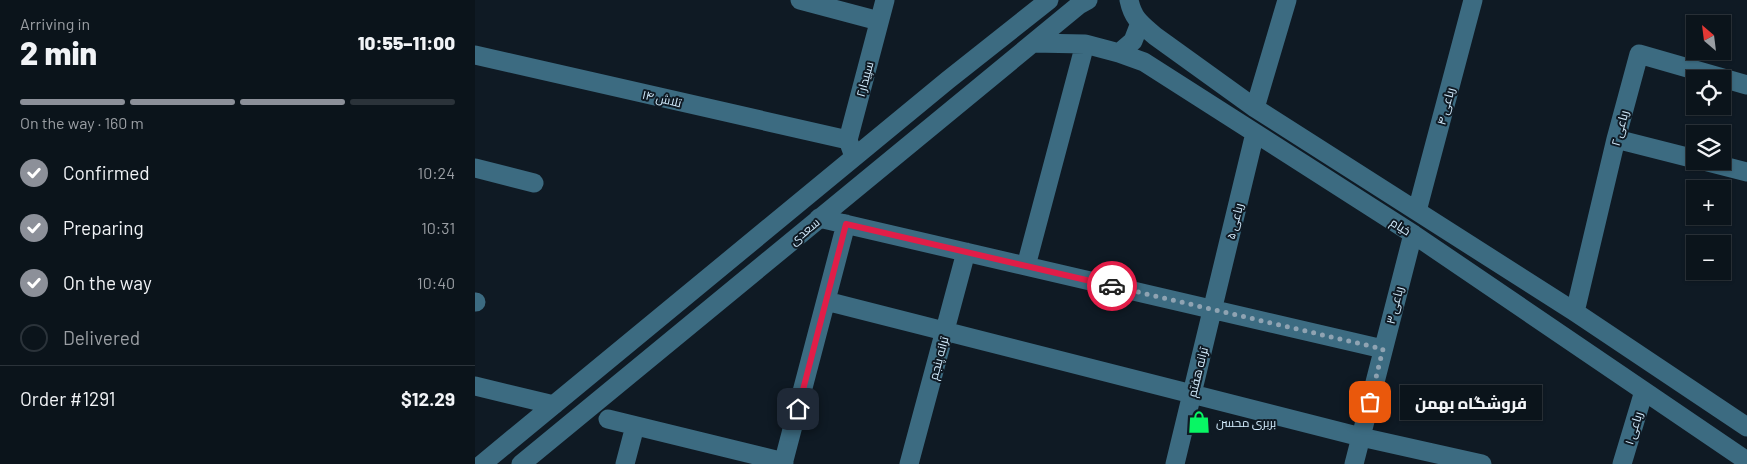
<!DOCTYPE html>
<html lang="en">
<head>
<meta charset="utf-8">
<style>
  :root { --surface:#0b141b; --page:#192128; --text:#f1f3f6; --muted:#9a9ea3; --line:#2b333a; --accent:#8c9099 }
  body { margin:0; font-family:Barlow,Cairo,sans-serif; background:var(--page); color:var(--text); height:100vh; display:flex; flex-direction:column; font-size:19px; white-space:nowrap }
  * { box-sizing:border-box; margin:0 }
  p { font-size:16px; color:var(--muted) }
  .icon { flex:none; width:28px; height:28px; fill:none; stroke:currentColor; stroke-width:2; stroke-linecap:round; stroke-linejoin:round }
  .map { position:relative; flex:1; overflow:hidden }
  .drawer { display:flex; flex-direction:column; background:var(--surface); width:475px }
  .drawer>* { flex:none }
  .needle { width:32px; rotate:332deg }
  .tools { position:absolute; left:1211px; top:15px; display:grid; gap:10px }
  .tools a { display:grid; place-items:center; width:45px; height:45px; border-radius:0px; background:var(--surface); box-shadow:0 1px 4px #0004,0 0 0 1px var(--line); font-size:25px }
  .pin { position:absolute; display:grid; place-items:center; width:42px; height:42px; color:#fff; margin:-21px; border-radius:10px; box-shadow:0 2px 8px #0006 }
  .courier { position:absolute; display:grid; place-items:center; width:50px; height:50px; margin:-25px; border:4px solid #e11d48; border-radius:50%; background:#fff; color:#222; box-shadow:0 1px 6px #0007 }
  .bubble { position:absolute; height:35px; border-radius:0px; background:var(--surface); box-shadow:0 1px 4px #0004,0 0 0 1px var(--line); font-size:16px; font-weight:800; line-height:35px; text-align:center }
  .headline em { font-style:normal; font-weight:800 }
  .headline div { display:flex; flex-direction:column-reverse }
  .headline { display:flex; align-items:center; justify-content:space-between; height:85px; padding:0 20px }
  h1 { font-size:32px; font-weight:800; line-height:38px }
  .bar { display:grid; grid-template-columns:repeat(4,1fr); gap:8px 5px; align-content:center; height:60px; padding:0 20px }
  .bar i { height:6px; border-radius:4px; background:var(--line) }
  .bar .active { background:var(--accent) }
  .bar p { grid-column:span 4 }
  .line { display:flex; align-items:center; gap:12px; padding:0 20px; border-top:1px solid var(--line) }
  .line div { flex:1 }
  ol { padding:0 20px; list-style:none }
  li { display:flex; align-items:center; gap:15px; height:55px }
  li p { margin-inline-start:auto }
  li .icon { padding:5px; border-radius:50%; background:var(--accent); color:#fff; stroke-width:4 }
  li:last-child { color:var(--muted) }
  li i { width:28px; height:28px; border:2px solid var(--line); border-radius:50% }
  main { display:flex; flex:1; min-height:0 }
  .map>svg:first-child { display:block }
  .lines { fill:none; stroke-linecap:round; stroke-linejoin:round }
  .minor { stroke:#3c6b81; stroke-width:19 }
  .done { stroke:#8fa3b2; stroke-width:5; stroke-dasharray:0 9 }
  .route { stroke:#e11d48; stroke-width:6 }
  .labels { text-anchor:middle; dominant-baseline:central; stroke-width:4; stroke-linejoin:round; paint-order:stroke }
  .street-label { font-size:12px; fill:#d4edfe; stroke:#0f1a24 }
  .poi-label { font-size:12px; fill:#d4edfe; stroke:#0f1a24; text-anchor:start }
</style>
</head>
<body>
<main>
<section class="drawer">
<div class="headline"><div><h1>2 min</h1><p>Arriving in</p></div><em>10:55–11:00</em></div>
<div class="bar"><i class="active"></i><i class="active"></i><i class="active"></i><i></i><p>On the way · 160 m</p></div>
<ol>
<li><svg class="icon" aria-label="check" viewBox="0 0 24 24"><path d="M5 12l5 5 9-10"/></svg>Confirmed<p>10:24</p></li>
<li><svg class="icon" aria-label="check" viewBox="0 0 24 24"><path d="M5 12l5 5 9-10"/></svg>Preparing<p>10:31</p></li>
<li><svg class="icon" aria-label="check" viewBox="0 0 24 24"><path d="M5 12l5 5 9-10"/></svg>On the way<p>10:40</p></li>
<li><i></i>Delivered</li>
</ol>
<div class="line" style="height:65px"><div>Order #1291</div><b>$12.29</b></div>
</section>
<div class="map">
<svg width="1272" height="464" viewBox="0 0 1272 464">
  <rect width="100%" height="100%" fill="#0f1a24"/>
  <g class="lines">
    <path class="minor" d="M325,0L404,21
      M654,0C658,19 666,24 680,36L780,108L1100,312L1272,427
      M558,43L610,44L644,53L669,62L938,234L1272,461
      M644,53L658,41L665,23
      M0,55L373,140
      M780,108L812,0
      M1141,139L1220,159
      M377,151L373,140L410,0
      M1229,161L1272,172
      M0,168L59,183
      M942,211L998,0
      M344,218L908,349
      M551,266L610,44
      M351,301L886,437L1007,464
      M0,302H1
      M1100,312L1141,139L1164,54L1272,85
      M0,386L79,405
      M133,419L309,462
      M7,464L473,80L574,0
      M46,464L604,5L613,0
      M150,464L160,426
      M308,464L371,224
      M434,464L491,252
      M700,464L780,133
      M879,464L938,234
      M1147,464L1169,391"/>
  </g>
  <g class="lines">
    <path class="done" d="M637,286L908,349L895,402"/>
    <path class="route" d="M323,409L371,224L637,286"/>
  </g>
  <defs>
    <symbol id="shop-bare" viewBox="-9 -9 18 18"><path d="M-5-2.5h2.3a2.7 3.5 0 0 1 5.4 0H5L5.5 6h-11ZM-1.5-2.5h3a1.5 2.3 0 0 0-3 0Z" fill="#08f664" stroke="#0f1a24" stroke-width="2.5" paint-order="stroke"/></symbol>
  </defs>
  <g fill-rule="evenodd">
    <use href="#shop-bare" x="708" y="406" width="32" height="32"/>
  </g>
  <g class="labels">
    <g class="street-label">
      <text transform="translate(389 79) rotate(-75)">سپیدار۲</text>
      <text transform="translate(187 98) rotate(13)">تلاش ۱۴</text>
      <text transform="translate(970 106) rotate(-75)">رباعی ۴</text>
      <text transform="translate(1144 128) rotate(-75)">رباعی ۲</text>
      <text transform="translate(759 221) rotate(-76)">رباعی ۵</text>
      <text transform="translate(926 226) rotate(33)">خیام</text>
      <text transform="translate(329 231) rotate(-40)">سعدی</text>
      <text transform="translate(919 305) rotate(-76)">رباعی ۳</text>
      <text transform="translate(463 358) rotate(-75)">ترانه پنجم</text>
      <text transform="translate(722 372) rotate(-76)">ترانه هفتم</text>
      <text transform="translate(1158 428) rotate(-73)">رباعی ۱</text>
    </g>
    <g class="poi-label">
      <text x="741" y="422">بربری محسن</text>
    </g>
  </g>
</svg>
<div class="tools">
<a><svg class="needle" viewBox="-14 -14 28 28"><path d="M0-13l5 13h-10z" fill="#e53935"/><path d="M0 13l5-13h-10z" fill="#9a9ea3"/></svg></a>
<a><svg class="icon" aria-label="locate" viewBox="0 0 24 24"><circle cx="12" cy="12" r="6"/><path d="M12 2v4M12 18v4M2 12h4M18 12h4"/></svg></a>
<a><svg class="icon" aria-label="layers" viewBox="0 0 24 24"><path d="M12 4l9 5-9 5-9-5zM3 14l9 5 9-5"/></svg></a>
<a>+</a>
<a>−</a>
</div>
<div class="pin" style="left:895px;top:402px;background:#ea580c"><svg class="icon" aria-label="bag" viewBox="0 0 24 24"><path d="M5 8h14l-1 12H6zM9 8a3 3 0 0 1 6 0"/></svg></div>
<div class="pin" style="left:323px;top:409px;background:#1f2937"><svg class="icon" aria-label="home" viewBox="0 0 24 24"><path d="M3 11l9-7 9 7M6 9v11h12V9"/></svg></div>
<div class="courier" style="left:637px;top:286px"><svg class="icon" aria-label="car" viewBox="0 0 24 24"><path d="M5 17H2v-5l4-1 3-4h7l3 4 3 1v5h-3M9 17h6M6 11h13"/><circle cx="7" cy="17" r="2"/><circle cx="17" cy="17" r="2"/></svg></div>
<div class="bubble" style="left:925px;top:385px;width:142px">فروشگاه بهمن</div>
</div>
</main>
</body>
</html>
